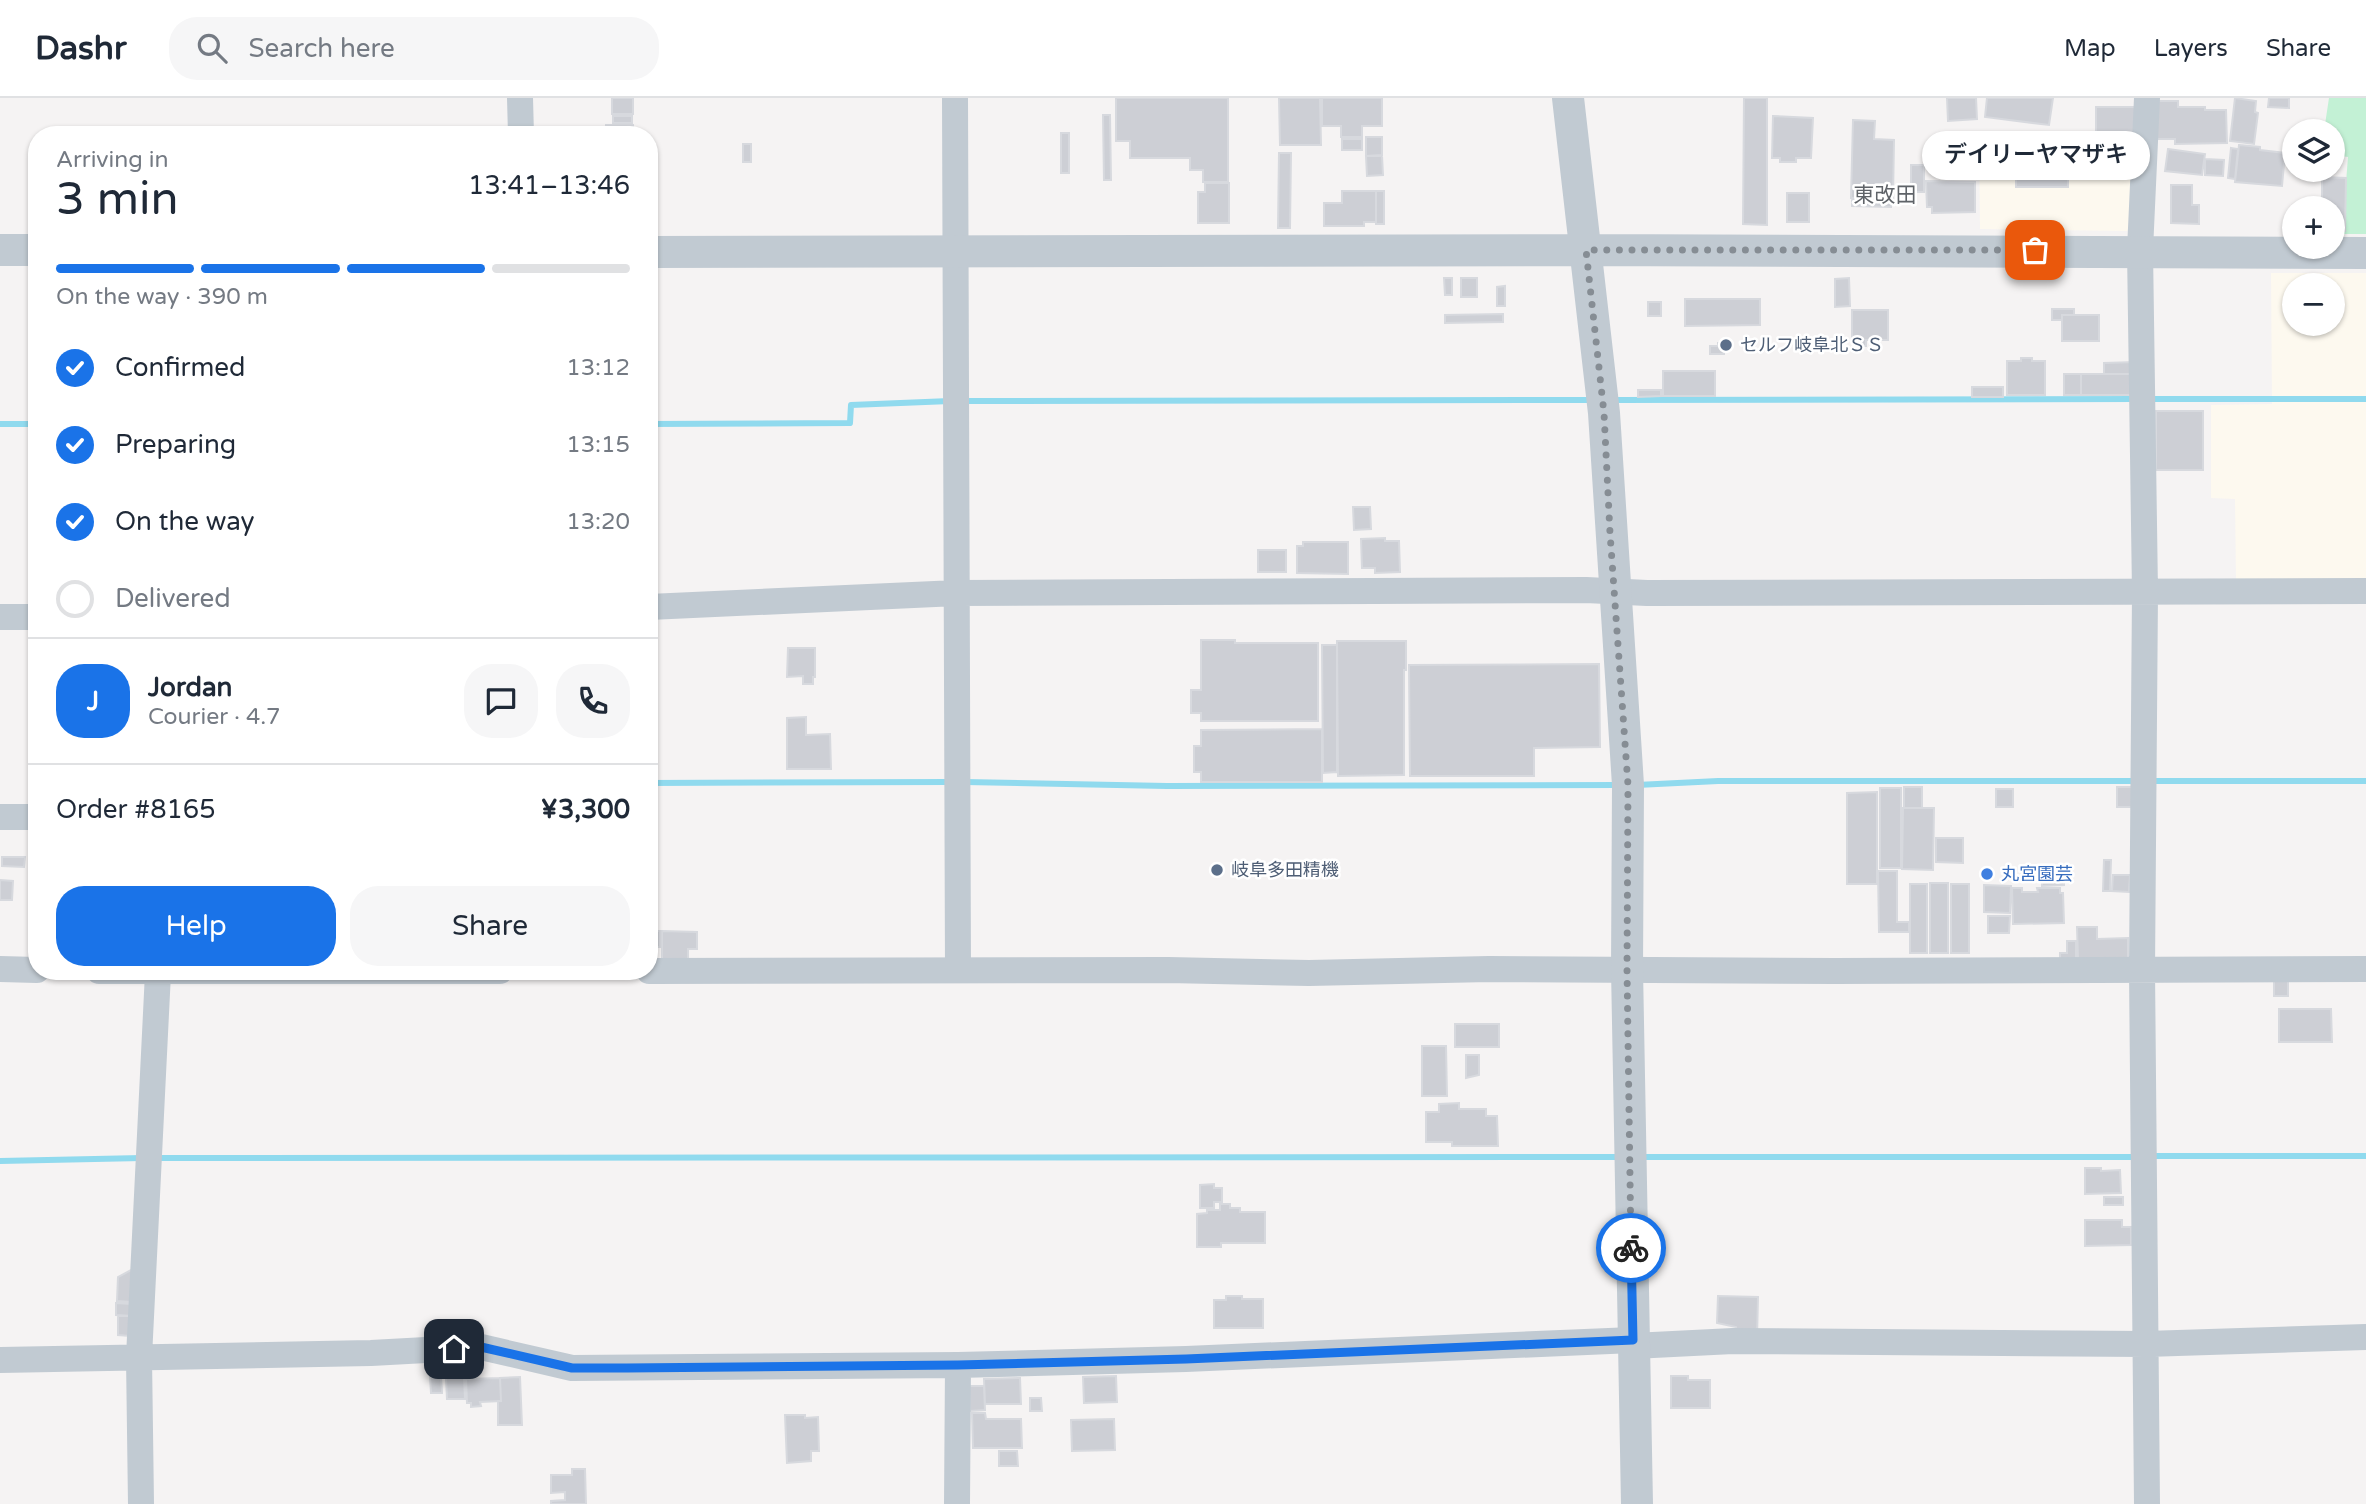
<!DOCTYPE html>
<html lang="en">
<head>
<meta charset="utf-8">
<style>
  :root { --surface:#fff; --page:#f6f6f7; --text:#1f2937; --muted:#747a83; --line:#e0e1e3; --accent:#1a73e8 }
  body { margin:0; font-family:"Varela Round","Noto Sans JP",sans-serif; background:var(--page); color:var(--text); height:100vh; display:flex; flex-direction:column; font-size:26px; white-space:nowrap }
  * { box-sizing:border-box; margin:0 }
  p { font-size:23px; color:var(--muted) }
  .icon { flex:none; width:38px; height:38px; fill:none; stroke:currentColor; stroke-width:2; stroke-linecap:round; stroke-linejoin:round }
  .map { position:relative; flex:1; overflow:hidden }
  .sheet { position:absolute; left:28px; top:28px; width:630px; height:854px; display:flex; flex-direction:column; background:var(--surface); border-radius:28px; box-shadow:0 2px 5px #0004 }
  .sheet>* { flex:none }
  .fabs { position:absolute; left:2282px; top:21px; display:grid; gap:14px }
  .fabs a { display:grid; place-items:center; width:63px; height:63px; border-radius:50%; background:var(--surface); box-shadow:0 2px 5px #0004; font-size:35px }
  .pin { position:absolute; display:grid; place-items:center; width:60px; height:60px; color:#fff; margin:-30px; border-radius:14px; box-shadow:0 4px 10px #0006 }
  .courier { position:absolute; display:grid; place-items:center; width:70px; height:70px; margin:-35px; border:5px solid #1a73e8; border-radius:50%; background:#fff; color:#222; box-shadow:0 2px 9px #0007 }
  .bubble { position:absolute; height:49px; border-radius:24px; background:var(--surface); box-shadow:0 2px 5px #0004; font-size:23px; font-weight:600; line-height:49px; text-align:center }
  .summary em { font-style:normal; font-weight:600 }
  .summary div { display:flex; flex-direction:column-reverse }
  .summary { display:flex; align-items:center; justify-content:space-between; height:119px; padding:0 28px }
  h1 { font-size:46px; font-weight:600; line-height:52px }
  .bar { display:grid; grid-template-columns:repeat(4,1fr); gap:10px 7px; align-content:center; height:84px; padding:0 28px }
  .bar i { height:9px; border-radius:5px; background:var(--line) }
  .bar .selected { background:var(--accent) }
  .bar p { grid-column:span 4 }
  .line { display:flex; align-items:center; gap:18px; padding:0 28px; border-top:2px solid var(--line) }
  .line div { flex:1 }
  .round { display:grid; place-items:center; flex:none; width:74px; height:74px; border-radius:28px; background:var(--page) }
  ol { padding:0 28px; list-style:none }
  li { display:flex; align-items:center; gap:21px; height:77px }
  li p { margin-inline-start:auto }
  li .icon { padding:7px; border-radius:50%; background:var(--accent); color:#fff; stroke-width:4 }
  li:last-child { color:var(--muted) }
  li i { width:38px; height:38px; border:4px solid var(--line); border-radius:50% }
  .button { display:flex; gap:14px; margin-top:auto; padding:14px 28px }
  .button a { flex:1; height:80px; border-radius:28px; background:var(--accent); color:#fff; font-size:28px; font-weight:600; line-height:80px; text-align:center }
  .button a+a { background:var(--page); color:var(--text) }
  header { display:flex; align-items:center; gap:42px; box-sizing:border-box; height:98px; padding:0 35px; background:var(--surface); border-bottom:2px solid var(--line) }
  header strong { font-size:33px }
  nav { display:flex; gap:38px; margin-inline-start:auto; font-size:24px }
  .search { width:490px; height:63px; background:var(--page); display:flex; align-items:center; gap:18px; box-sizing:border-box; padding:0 24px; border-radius:28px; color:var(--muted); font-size:26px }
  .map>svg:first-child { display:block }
  .commercial { fill:#fdf9ef; fill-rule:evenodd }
  .green { fill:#c3f1d5 }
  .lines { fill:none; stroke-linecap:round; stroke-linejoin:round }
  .stream { stroke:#90daee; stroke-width:6 }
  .building { fill:#cdcfd5; stroke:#d7d9de; stroke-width:2 }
  .minor { stroke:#c1cad2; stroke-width:26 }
  .tertiary { stroke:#c1cad2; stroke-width:32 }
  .done { stroke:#868d94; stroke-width:7; stroke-dasharray:0 12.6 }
  .route { stroke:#1a73e8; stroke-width:9 }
  .service-dot { fill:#5c6f8a; stroke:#fff; stroke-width:2.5 }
  .shop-dot { fill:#3f7fe0; stroke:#fff; stroke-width:2.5 }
  .labels { text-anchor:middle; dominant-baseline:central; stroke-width:5; stroke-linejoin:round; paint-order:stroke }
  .service-label { font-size:18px; fill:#4e5e75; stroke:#fff; text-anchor:start }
  .shop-label { font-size:18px; fill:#366cbe; stroke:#fff; text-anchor:start }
  .quarter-label { font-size:21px; fill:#5f6368; stroke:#fff }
</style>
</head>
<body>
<header>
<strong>Dashr</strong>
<div class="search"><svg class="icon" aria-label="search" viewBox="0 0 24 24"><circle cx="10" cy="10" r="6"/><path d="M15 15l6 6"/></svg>Search here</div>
<nav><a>Map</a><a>Layers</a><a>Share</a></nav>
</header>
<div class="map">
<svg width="2366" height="1406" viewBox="0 0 2366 1406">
  <rect width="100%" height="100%" fill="#f5f3f3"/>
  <path class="commercial" d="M1979,41L2080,44L2137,51L2133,122L2127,133L1980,131Z
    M2271,175H2366V483H2236L2235,401L2211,400V307L2272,306ZM2294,187H2333V226H2294Z"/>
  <path class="green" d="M2329,0H2366V136H2342L2348,59L2333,57V33H2324Z"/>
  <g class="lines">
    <path class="stream" d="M2147,301H2366
      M1612,302L2137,301
      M961,303L1594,302
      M0,326H37
      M649,326L850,325L851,307L950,303
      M2151,683H2366
      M965,684L1167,688L1619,687
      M649,685L950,684
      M1637,687L1718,683H2137
      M2151,1058H2366
      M1640,1059H2137
      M156,1060L1622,1059
      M0,1063L142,1060"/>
  </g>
  <path class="building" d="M612,0H633V16H612Z
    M1116,0H1228V84H1203V72H1190V60H1130V43H1116Z
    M1279,0H1320L1321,47H1280Z
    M1322,0H1382V28H1362V39H1341V28H1322Z
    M1744,0H1767V127L1743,126Z
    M1947,0H1976L1977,21L1948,23Z
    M1987,0H2053L2049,27L1985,19Z
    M2235,0L2256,3L2255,14L2258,15L2254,46L2230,43Z
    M2269,0H2289V10L2268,9Z
    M2157,3H2178V9H2205V12H2226L2227,45L2175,46V41H2157Z
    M2096,9H2138V43H2096Z
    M1103,17H1110L1111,82H1104Z
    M613,18H632V25H613Z
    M1773,18L1813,20L1811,60H1796V64H1780V60H1772Z
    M1853,22L1875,23L1874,41L1894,42L1893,101L1851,100Z
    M606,27H633V37H606Z
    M1061,35H1069V75H1061Z
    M1366,39H1382V57L1366,58Z
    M1342,41H1362V52H1342Z
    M743,46H751V64H743Z
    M2239,47L2260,49V52L2285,55L2282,88L2235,84Z
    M2231,50L2238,51L2235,81L2228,80Z
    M2168,51L2205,56L2202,77L2165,73Z
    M2064,54L2065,75H2068V89H2016V55Z
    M1279,55H1291L1290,130H1278Z
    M1366,58H1382L1383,77L1367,78Z
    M2205,61L2224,62L2223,78L2205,77Z
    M1911,67H1924V94H1911Z
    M2322,79L2346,80L2345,133H2333V110H2322Z
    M1926,83L1975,84V114L1932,115V109H1927Z
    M1205,85H1229V125H1198V94H1205Z
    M2171,87H2192V107H2199V126L2171,125Z
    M1342,93H1376V124H1364V128H1324V105H1342Z
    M1376,93H1384V126H1376Z
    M1787,95H1809V124H1787Z
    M1852,100L1891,101V109L1852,108Z
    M1444,180H1452V197H1445Z
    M1461,180H1477V199H1461Z
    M1849,180L1850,208L1835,209V181Z
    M1505,188V208H1497V189Z
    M1685,201H1760V227L1685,228Z
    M1648,204H1661V218H1648Z
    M2052,211H2074V217H2062V222H2052Z
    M1852,212H1888V242H1866V248H1855V243H1852Z
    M1503,216V224L1445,225V217Z
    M2062,217H2099V243H2062Z
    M1718,245H1727V252H1724V256H1710V248H1718Z
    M2021,260H2032V263H2045V297H2007V263H2021Z
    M2136,264V276H2104V265Z
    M1663,273H1715V298H1663Z
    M2064,276H2081V297H2064Z
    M2081,276H2136V297H2081Z
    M1972,289H2003V299H1972Z
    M1638,292H1661V298L1638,299Z
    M2156,313H2203V372H2156Z
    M1353,409H1370L1371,431L1354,432Z
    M1385,440V443H1399L1400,474L1375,475V470H1362L1361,441Z
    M1303,444H1348V476L1297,475V448H1303Z
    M1258,452H1286V474H1258Z
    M1201,542H1235V545H1318V623H1201V615H1191V592H1201Z
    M1337,543H1406V572H1404V677L1338,678Z
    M1322,547H1337V674L1323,675Z
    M788,550H815V579H813V586H803V578L787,579Z
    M1599,566L1600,649L1534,650V678H1410L1409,567Z
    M806,619V637L830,636L831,671H787V620Z
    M1322,631V684H1201V674H1194V648H1201V632Z
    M1904,689H1922V710H1904Z
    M2117,689H2135V709H2117Z
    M1880,690H1901V770H1880Z
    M1996,691H2013V709H1996Z
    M1877,694V786H1847V695Z
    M1903,710H1934L1933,772L1902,771Z
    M1936,740H1963V765L1936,764Z
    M2,759H25L24,769L2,768Z
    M2104,762H2111L2110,793H2103Z
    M2064,769V787L2042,788V770Z
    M1878,773H1897V824H1909V834H1879Z
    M2113,777H2130L2129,794L2112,793Z
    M0,782L13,783L12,802H0Z
    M1930,785H1948V855H1930Z
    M1910,786H1927V855H1910Z
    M1951,786H1969V855H1951Z
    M1984,787L2011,788L2010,815L1984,814Z
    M2012,790H2022V794H2038L2037,790H2060V795H2063L2064,825L2013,826Z
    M1988,818H2010L2009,835H1988Z
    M2077,829H2097V841L2128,840V863L2078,861Z
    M650,833H660V849H650Z
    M662,833L697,834V851H688V862H662Z
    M2067,843H2076V863H2060V855H2067Z
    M2274,882L2288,883V898H2274Z
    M2279,911H2331L2332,944H2279Z
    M1455,926H1499V949H1455Z
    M1422,948H1446L1447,998H1422Z
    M1466,957H1479V977L1466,980Z
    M1459,1005V1011H1486V1018H1497L1498,1048H1452V1044H1426V1014H1439V1006Z
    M2085,1070H2101V1073L2120,1072L2121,1095L2085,1096Z
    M1214,1086V1090H1222V1104H1214V1110H1200V1087Z
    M2104,1099H2123V1107H2104Z
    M1220,1106H1230V1110H1240V1114H1265V1145H1221V1149H1197V1116L1207,1115V1112H1220Z
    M2085,1122H2122V1129H2131V1147L2085,1148Z
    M133,1171L132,1204L117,1203L118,1179Z
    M1226,1198H1242V1201H1263V1230H1214V1202H1226Z
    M1718,1198L1758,1199L1757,1240H1736V1229L1717,1225Z
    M116,1205L132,1206V1218L116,1217Z
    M118,1218H131L130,1238L118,1237Z
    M441,1278L442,1295H431L430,1279Z
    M1116,1278L1117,1304L1084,1305L1083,1279Z
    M1671,1278H1688V1282H1710V1310H1671Z
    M464,1279L465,1301H447L446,1280Z
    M520,1279L522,1327H498V1303H501L500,1280Z
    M500,1280L501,1303L480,1304L481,1308L471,1309V1305H467L466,1281Z
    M1020,1280L1021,1306H985L984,1281Z
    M969,1288H984L985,1312L970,1313Z
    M1030,1300H1041L1042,1313H1030Z
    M972,1315H985L986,1321H1021L1022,1350H973Z
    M785,1317H805V1320L818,1319L819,1353H811V1363L787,1365Z
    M1114,1321L1115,1352L1072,1353L1071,1322Z
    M999,1353H1017L1018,1368H999Z
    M572,1371H585L586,1406H551V1403L565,1402V1394L551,1395V1377H572Z"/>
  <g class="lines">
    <path class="minor" d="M520,0L521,37
      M955,0L958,871
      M649,509L957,495L1586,492L1647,495L2366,493
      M0,519H37
      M0,719H37
      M0,871L37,872
      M99,873H500
      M649,873L1168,872L1309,875L1489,871L1835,873L2366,871
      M1633,1248L1733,1243L2146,1246L2366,1239
      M0,1262L371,1255L481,1249L572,1270L958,1267L1186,1261L1633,1242
      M141,1406L139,1259L158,875
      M957,1406L958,1267
      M2147,1406L2142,872L2145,494L2140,152L2147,0"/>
    <path class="tertiary" d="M1568,0L1604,315L1628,687L1627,871L1637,1406
      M0,152H37
      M649,154L1586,152L2366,155"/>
  </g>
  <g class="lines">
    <path class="done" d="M1631,1150L1627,871L1628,687L1610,435L1604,315L1586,152H2035"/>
    <path class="route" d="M454,1251L481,1249L572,1270H627L958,1267L1186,1261L1633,1242L1631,1150"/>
  </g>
  <g class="service-dot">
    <circle cx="1726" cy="247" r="7"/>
    <circle cx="1217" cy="772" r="7"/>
  </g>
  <circle class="shop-dot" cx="1987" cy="776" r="7"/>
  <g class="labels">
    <g class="service-label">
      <text x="1740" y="247">セルフ岐阜北ＳＳ</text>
      <text x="1231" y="772">岐阜多田精機</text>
    </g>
    <g class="shop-label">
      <text x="2001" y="776">丸宮園芸</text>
    </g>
    <g class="quarter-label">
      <text x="1885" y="97">東改田</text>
    </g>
  </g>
</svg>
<div class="fabs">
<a><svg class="icon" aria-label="layers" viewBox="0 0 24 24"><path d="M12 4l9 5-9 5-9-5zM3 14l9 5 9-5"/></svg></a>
<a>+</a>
<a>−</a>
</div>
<div class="pin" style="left:2035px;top:152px;background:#ea580c"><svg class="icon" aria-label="bag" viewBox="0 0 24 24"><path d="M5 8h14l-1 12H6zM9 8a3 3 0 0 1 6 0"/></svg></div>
<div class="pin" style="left:454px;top:1251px;background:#1f2937"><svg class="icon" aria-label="home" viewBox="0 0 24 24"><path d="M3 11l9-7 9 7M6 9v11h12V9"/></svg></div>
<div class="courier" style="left:1631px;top:1150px"><svg class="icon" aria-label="bike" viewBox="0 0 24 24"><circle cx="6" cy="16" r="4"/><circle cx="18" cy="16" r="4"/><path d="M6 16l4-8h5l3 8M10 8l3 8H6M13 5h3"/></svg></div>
<div class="bubble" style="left:1922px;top:33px;width:228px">デイリーヤマザキ</div>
<section class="sheet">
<div class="summary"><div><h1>3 min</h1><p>Arriving in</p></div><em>13:41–13:46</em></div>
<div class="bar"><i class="selected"></i><i class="selected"></i><i class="selected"></i><i></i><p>On the way · 390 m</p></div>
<ol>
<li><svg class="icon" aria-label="check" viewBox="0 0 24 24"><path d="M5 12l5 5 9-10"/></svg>Confirmed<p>13:12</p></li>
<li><svg class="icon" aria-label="check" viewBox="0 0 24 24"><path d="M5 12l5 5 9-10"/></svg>Preparing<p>13:15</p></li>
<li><svg class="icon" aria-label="check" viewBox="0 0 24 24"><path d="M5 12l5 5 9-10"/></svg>On the way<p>13:20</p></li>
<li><i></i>Delivered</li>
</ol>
<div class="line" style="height:126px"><b class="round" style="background:var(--accent);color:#fff">J</b><div><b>Jordan</b><p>Courier · 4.7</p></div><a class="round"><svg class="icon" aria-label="chat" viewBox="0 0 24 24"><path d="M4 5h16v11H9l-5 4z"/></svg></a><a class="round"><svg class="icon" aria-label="phone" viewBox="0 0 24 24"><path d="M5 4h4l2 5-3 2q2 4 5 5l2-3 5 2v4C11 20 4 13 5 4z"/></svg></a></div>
<div class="line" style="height:91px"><div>Order #8165</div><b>¥3,300</b></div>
<div class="button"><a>Help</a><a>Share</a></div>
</section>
</div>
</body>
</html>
